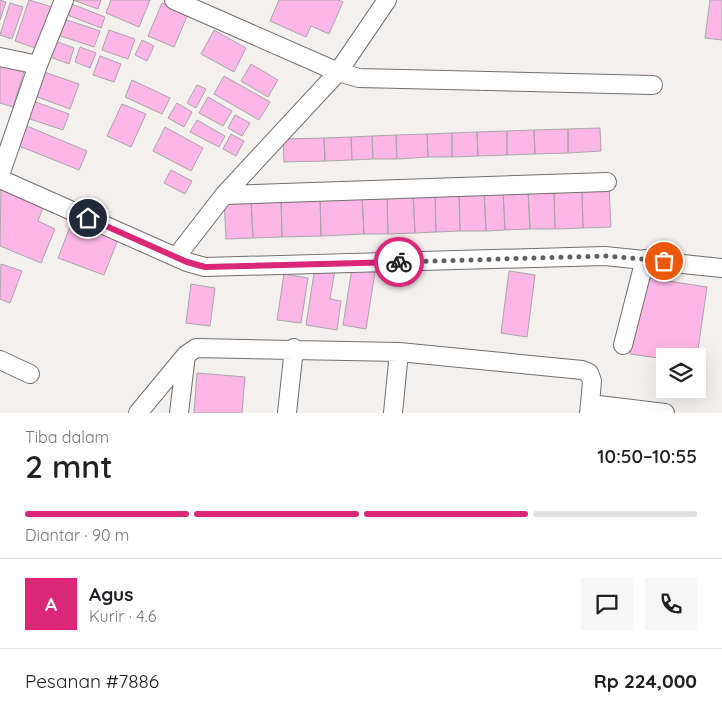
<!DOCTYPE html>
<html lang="id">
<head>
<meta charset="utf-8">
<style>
  :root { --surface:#fff; --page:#f6f6f6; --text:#202124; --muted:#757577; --line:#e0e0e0; --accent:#db2777 }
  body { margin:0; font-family:Quicksand,sans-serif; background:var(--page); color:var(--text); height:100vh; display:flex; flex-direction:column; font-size:19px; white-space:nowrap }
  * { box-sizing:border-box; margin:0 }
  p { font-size:16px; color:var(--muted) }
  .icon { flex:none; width:28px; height:28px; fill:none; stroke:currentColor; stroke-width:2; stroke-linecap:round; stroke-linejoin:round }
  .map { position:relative; height:413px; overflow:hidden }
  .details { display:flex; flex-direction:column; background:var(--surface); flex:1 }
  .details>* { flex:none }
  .tools { position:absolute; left:656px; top:348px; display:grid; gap:10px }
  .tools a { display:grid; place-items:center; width:50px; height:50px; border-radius:0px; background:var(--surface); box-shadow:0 5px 20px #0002; font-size:25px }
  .pin { position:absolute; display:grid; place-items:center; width:42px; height:42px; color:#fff; margin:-21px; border:2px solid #fff; border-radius:50%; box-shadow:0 1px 5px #0007 }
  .courier { position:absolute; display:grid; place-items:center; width:50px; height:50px; margin:-25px; border:4px solid #db2777; border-radius:50%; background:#fff; color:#222; box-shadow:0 1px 6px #0007 }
  .summary em { font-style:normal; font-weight:600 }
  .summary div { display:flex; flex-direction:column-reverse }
  .summary { display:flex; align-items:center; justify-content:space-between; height:85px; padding:0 25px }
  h1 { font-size:32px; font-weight:600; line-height:38px }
  .bar { display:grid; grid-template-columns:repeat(4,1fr); gap:8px 5px; align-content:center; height:60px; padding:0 25px }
  .bar i { height:6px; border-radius:4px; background:var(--line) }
  .bar .on { background:var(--accent) }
  .bar p { grid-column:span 4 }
  .line { display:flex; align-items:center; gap:12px; padding:0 25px; border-top:1px solid var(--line) }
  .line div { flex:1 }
  .round { display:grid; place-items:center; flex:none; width:52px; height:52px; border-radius:0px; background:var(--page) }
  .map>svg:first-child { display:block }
  .building { fill:#fcb6e7; stroke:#a9a6a8 }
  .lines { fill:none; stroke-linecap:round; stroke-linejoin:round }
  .minor-casing { stroke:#726f6d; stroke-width:20 }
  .minor { stroke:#fff; stroke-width:18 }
  .done { stroke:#62605e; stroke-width:5; stroke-dasharray:0 9 }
  .route { stroke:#db2777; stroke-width:6 }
</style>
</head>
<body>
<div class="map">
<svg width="722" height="413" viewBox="0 0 722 413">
  <rect width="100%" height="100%" fill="#f4f0ee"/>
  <path class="building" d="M0,0L6,2L0,20Z
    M29,0L52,7L38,49L15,41Z
    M73,0H101L98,9Z
    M111,0H150L139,27L106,13Z
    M279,0H338L343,2L329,34L311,26L306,37L270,21Z
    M710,0H722V40L705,38Z
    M10,3L23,7L12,39L0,35Z
    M69,3L105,17L101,28L65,14Z
    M162,3L188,14L174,47L148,36Z
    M61,18L100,31L94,47L55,34Z
    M109,30L135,39L128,59L102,50Z
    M214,30L246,48L234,72L201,54Z
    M50,39L74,48L69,64L45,55Z
    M142,40L154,46L147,61L135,55Z
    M80,47L96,53L90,68L75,62Z
    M100,56L121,64L114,82L93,75Z
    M0,61L25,68L13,107L0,103Z
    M251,64L278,80L268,97L241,81Z
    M41,71L79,84L70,109L32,95Z
    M224,76L270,102L259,120L214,94Z
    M132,80L170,98L162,114L125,97Z
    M197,85L206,89L196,108L187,103Z
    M208,97L232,111L223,126L199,113Z
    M33,101L69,114L63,130L27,118Z
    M177,103L192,112L184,127L168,118Z
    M122,104L146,114L131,147L107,136Z
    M235,115L250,123L242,136L228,128Z
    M197,120L225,136L219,147L190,132Z
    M22,124L87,151L79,170L14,144Z
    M165,127L203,148L191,171L153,151Z
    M600,128L601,151L568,153V129Z
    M568,129V153L535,154L534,130Z
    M534,130L535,154L507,155V131Z
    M507,131V155L478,156L477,132Z
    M477,132L478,156L452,157V133Z
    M452,133V157H428L427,134Z
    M231,134L244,141L236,156L223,149Z
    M427,134L428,157L397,159L396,135Z
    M396,135L397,159H373L372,136Z
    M372,136L373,159L352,160L351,137Z
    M351,137L352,160L325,161L324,138Z
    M324,138L325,161L284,162L283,139Z
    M171,170L192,181L185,194L164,183Z
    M1,187L44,205L38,221L55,229L41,263L0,246Z
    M609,187L611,227L583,228L582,188Z
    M582,188L583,228L555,229L554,189Z
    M554,189L555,229H530L528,190Z
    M503,190H528L530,229L505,230Z
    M503,190L505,230L486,231L484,191Z
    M484,191L486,231H460L459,192Z
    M459,192L460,231L436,232L435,193Z
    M413,193H435L436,232L415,233Z
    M413,193L415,233L388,234L387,194Z
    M387,194L388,234H364L362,195Z
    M362,195L364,234L321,236L320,196Z
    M320,196L321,236L282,237L281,198Z
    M281,198L282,237L253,238L251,199Z
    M224,199H251L253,238L226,239Z
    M73,219L119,237L104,275L58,258Z
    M1,264L22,271L10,303L0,299Z
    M315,267L335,270L330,299L341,301L337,330L306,325Z
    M352,268L375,272L366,329L343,325Z
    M509,271L535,275L527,337L501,333Z
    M284,274L308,278L301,323L277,320Z
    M641,277L707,287L697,356H665V359L630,354Z
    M191,284L215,288L210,326L186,323Z
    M197,373L245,377L242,413H194Z"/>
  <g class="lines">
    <defs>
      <path id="minor" d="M174,0L338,72L387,0
        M0,57L38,65
        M0,175L38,65L64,0
        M0,179L187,262L205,267L605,256L722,268
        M224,195L338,72L359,78L653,85
        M176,257L224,195L607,182
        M623,345L645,259
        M0,360L30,374
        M138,413L186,355L196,348L399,352
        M179,413L186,355
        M287,413L294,348
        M393,413L399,352L582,370L589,373L592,381L590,404
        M589,413L590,404L665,413"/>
    </defs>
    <use href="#minor" class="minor-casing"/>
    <use href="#minor" class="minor"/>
  </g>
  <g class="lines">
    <path class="done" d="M399,262L605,256L664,261"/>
    <path class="route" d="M88,218L187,262L205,267L399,262"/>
  </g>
</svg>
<div class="tools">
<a><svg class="icon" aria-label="layers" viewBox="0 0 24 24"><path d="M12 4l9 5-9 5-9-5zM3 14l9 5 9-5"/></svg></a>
</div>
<div class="pin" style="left:664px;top:261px;background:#ea580c"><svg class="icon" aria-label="bag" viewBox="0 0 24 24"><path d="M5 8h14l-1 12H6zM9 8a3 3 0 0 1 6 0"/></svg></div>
<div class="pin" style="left:88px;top:218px;background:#1f2937"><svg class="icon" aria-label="home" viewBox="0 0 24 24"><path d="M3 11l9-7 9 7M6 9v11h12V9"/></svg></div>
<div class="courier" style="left:399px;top:262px"><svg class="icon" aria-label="bike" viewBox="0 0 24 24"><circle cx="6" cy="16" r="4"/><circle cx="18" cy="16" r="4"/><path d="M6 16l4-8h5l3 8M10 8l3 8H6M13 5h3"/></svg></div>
</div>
<section class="details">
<div class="summary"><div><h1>2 mnt</h1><p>Tiba dalam</p></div><em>10:50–10:55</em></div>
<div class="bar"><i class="on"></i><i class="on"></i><i class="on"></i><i></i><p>Diantar · 90 m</p></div>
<div class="line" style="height:90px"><b class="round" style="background:var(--accent);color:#fff">A</b><div><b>Agus</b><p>Kurir · 4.6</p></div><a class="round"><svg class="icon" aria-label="chat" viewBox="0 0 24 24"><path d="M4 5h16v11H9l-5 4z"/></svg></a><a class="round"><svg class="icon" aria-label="phone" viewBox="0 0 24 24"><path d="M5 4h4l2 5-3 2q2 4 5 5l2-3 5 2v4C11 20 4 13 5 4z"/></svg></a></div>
<div class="line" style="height:65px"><div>Pesanan #7886</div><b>Rp 224,000</b></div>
</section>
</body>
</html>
